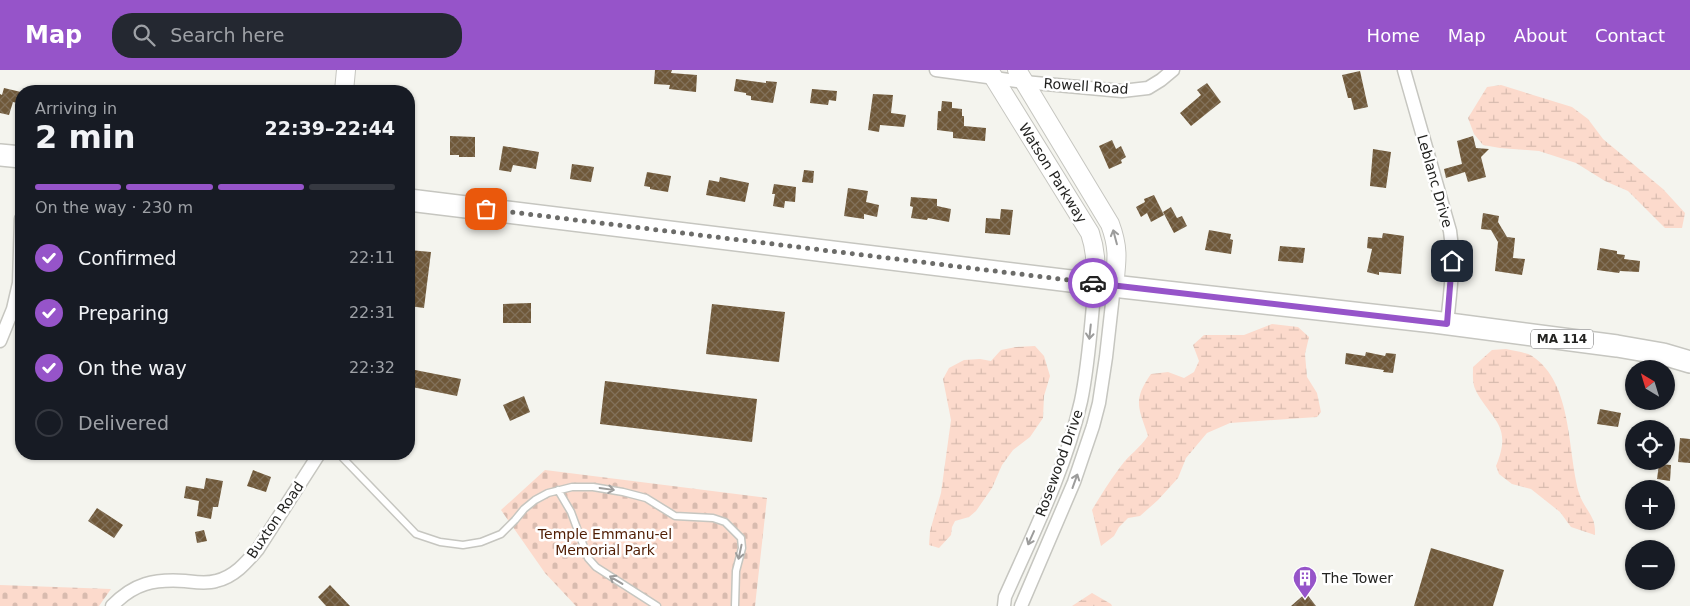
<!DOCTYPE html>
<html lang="en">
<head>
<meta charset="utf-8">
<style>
  :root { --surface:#171b24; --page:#242831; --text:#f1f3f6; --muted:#9ea1a6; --line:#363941; --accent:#9654c9 }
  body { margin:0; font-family:"DejaVu Sans",sans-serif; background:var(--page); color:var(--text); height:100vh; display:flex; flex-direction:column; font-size:19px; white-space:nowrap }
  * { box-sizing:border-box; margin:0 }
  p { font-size:16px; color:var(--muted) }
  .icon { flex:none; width:28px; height:28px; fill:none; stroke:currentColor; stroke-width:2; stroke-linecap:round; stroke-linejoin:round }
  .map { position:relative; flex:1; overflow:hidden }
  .details { position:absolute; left:15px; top:15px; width:400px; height:375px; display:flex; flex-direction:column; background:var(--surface); border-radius:20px; box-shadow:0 1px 4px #0004 }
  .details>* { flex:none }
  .needle { width:32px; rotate:322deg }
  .controls { position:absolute; left:1625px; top:290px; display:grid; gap:10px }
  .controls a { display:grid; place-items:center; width:50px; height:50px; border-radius:50%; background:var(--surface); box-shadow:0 1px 4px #0004; font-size:25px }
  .pin { position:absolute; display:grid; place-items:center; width:42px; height:42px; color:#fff; margin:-21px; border-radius:10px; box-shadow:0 2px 8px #0006 }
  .courier { position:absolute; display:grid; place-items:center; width:50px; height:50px; margin:-25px; border:4px solid #9654c9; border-radius:50%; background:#fff; color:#222; box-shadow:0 1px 6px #0007 }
  .summary em { font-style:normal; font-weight:800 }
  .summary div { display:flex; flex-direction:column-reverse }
  .summary { display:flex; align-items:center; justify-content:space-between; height:85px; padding:0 20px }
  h1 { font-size:32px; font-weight:800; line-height:38px }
  .bar { display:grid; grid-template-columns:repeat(4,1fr); gap:8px 5px; align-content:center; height:60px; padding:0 20px }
  .bar i { height:6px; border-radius:4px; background:var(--line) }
  .bar .active { background:var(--accent) }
  .bar p { grid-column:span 4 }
  ol { padding:0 20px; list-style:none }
  li { display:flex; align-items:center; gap:15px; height:55px }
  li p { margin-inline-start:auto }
  li .icon { padding:5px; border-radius:50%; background:var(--accent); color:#fff; stroke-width:4 }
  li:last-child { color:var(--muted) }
  li i { width:28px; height:28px; border:2px solid var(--line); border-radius:50% }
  header { display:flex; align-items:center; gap:30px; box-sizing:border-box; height:70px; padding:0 25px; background:var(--accent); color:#fff }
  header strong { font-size:24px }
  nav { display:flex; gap:28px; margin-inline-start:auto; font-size:18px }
  .search { width:350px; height:45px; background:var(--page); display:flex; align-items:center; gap:12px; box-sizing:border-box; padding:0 18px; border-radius:20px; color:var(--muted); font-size:19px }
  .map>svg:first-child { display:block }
  .wetland { fill:url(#wetland-marsh) }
  .cemetery { fill:url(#cemetery-stones) }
  .building { fill:url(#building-cross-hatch) }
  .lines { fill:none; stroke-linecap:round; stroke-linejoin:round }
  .service-casing { stroke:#c6c6c0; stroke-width:9 }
  .minor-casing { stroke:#c6c6c0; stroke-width:15 }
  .secondary-casing { stroke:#c6c6c0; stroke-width:20 }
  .trunk-casing { stroke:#c6c6c0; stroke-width:24 }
  .service { stroke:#fff; stroke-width:6 }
  .minor { stroke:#fff; stroke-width:12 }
  .secondary { stroke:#fff; stroke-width:18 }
  .trunk { stroke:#fff; stroke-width:21 }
  .oneway { stroke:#9c9c9b }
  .done { stroke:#6c6c69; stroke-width:5; stroke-dasharray:0 9 }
  .route { stroke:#9654c9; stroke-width:6 }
  .labels { text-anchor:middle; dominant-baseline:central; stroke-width:5; stroke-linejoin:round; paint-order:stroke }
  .shield { fill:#fff; stroke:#656564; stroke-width:1 }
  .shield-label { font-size:12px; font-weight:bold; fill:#232321 }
  .street-label { font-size:14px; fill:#232321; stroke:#fff }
  .park-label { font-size:14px; fill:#501d03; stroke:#fff }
  .poi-label { font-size:14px; fill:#232321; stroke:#fff; text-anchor:start }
</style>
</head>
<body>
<header>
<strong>Map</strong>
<div class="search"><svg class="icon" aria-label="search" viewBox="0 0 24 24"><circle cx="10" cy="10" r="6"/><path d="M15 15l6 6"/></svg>Search here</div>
<nav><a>Home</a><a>Map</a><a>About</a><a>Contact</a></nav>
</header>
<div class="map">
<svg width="1690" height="536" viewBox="0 0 1690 536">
  <defs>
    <pattern id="wetland-marsh" width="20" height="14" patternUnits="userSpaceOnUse" patternTransform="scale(1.25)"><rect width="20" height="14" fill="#fcdacc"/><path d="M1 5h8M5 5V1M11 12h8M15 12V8" fill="none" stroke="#d8bbaf"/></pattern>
    <pattern id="cemetery-stones" width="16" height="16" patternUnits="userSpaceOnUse" patternTransform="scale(1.25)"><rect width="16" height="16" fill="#fcdacc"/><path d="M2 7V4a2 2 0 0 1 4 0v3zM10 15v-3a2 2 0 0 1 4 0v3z" fill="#d8bbaf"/></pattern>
    <pattern id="building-cross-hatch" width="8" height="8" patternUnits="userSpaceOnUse" patternTransform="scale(1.25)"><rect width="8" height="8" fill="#6f5839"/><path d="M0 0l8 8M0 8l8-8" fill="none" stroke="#82715a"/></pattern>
  </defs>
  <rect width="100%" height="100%" fill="#f4f4ee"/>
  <path class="wetland" d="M1501,15L1572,37L1588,49L1603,69L1663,119L1685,143L1682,158H1665L1628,121L1605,111L1576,93L1539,81L1500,78L1483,75L1474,64L1468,48L1487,17Z
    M1272,254L1298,257L1309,267L1305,284L1307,307L1317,323L1321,342L1317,347L1230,353L1207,363L1186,388L1178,408L1158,430L1140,446L1128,448L1119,457L1114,466L1101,476L1092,440C1101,425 1110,410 1121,396C1129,385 1140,378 1148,366C1139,338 1132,331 1151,304L1168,302L1184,308L1194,302L1199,291L1193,275L1204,265H1244Z
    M1035,276L1044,286L1050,306L1044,326L1043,348L1030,367L1013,380L1002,395L992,418L976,441L969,447L955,451L952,457L951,465L939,478L929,475L930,461L941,423L951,350L943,309L949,298L964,290L980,289L991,291L1001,280L1016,277Z
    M1506,279C1514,281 1525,282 1532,286C1573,313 1567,380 1579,423C1582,434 1592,444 1594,453C1595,457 1595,461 1595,465L1571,457L1560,442L1531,419L1512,414L1499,404L1496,396C1513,355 1492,351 1476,321C1472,314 1473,304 1473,297L1492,280Z
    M1092,523L1111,534L1112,536H1072Z"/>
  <path class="cemetery" d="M545,400L767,428L755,536H576L545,503L501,440Z
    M0,515L111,519L99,536H0Z"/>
  <path class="building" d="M655,0H672L671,3L697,5L696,22L669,19L670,15L654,14Z
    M1360,1L1368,37L1354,40L1351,28H1348L1342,5Z
    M736,9L766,13V11L777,12L773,33L751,30V26L746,25V23L734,21Z
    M1207,13L1221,32L1191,56L1180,43L1201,25L1197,20Z
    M4,18L21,22V34L13,32L9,45L0,43V24L2,25Z
    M812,19L837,21L836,31L829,30L828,35L810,33Z
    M873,24L893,25L891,43L906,45L904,57L880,55L879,62L868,60Z
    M942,31L952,32V38L962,39V46H964V56L986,58L985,71L953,68V62L937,60L938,41H941Z
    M450,66L475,67V87H459V85H450Z
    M1473,66L1476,78L1489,79L1481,87L1486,107L1468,112L1465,102L1446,108L1444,99L1462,94L1457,71Z
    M1112,70L1116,79L1121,76L1126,87L1121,90L1122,93L1109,99L1099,76Z
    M503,76L539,82L536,99L513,95L511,102L499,100Z
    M1373,79L1391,82L1386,118L1370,116Z
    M572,94L594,97L591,112L570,109Z
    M804,100L814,101L813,113L802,112Z
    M647,102L671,106L668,122L650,119V117L644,116Z
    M720,107L749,113L745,132L706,125L709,110L719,112Z
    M774,114L796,117L795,132L785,131L784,138L773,136L775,124H772Z
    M848,118L868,121L866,132L879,135L877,147L864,144V149L844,146Z
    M1154,125L1164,145L1151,152L1147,143L1141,147L1136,137L1145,132L1144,129Z
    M911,127L937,129V136L951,139L949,152L928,148L927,150L911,148L913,137L910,136Z
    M1171,137L1177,148L1182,146L1187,156L1174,163L1163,142Z
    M1001,139L1013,140L1010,165L985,163L986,148L1000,149Z
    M1483,143L1499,146L1498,152L1507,167L1515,168L1513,188L1525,189L1522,205L1495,201L1498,172L1491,160L1481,159Z
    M1209,160L1231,164L1230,169L1233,170L1231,184L1205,180Z
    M1383,163L1404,166L1401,204L1379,202V205L1367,202L1372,179L1367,178L1368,167L1382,168Z
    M1280,176L1305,178L1303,193L1278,191Z
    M1600,178L1617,181V184L1625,185L1624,189L1640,191L1639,202L1620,201L1619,203L1597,200Z
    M409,180L431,182L424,238L409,236Z
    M531,233V253H503V234Z
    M712,234L785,242L779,292L706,284Z
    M1366,282L1385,286L1386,283L1396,284L1393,303L1383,302L1384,300L1345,294L1346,283L1365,286Z
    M415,300L461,309L457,326L412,317Z
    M605,311L757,329L752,372L600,354Z
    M524,326L530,342L510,351L503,335Z
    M1600,339L1621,343L1618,357L1597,354Z
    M1680,368L1690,369V393L1678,392Z
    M1659,394L1671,395L1670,411L1657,409Z
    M253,400L271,407L266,422L247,416Z
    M206,408L223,411L218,437H213L211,449L197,446L199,431L184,428L186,416L204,419Z
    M97,438L123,455L114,468L88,451Z
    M204,460L207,471L197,473L195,462Z
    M1431,478L1504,500L1493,536H1414Z
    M330,515L350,536H326L318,527Z
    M1306,523L1316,536H1291Z"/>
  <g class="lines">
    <defs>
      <path id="service" d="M339,384L416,464L440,472L463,475L481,472L501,464L515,450L524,439L535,430L548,423L572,417H593L623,422L646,428L675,446L713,448L725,452L741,468L742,478L736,501L735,536
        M558,420L571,442L588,488L596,497L657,536"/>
      <path id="minor" d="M936,0L1024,12L1122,21L1148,18L1161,10L1173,0
        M1404,0L1450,161C1455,192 1450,223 1447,254
        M0,271L13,239L19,213L21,149
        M112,536C134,513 154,509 185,511C195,512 206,514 216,511C234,507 246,493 258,479L319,384
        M1004,536L1005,527C1033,464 1066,398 1081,331C1089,293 1091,253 1095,214
        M1021,536L1074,412L1093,356L1099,333L1106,287L1114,216"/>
      <path id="secondary" d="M989,0L1090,163C1096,181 1096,195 1095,214
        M1017,0L1110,154C1119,178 1117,190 1114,216
        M344,21L346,0"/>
      <path id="trunk" d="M0,85L21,87
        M409,130L1095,214L1434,252L1617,276L1663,284L1690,292"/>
    </defs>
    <use href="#service" class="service-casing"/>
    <use href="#minor" class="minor-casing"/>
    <use href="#secondary" class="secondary-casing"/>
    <use href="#trunk" class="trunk-casing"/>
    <use href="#service" class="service"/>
    <use href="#minor" class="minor"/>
    <use href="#secondary" class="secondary"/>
    <use href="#trunk" class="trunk"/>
  </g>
  <defs><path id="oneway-shaft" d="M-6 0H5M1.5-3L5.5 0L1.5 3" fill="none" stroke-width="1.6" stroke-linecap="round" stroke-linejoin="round" transform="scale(1.25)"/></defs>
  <g class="oneway">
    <use href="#oneway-shaft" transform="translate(1115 167) rotate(-105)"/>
    <use href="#oneway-shaft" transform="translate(1090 262) rotate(96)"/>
    <use href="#oneway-shaft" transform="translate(1075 411) rotate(-70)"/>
    <use href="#oneway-shaft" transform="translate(607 419) rotate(8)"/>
    <use href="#oneway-shaft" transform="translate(1031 468) rotate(114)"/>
    <use href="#oneway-shaft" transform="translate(740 482) rotate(102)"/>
    <use href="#oneway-shaft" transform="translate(616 510) rotate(-149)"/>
  </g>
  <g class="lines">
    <path class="done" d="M486,139L1093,213"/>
    <path class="route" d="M1093,213L1447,254L1452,191"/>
  </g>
  <defs>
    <symbol id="building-pin" viewBox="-11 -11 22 30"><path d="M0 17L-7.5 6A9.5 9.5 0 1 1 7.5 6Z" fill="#9654c9" stroke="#fff"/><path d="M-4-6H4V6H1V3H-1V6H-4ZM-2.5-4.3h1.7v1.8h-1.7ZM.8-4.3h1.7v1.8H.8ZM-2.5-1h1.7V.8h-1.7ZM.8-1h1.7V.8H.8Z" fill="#fff"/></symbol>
  </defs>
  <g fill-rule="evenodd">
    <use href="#building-pin" x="1291" y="494" width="28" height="38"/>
  </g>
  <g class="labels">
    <rect class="shield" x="1531" y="259.5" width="62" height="19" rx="4"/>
    <g class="shield-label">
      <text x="1562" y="269">MA 114</text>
    </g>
    <g class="street-label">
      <text transform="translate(1086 16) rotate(4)">Rowell Road</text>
      <text transform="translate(1053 103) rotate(58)">Watson Parkway</text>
      <text transform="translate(1435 111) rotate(74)">Leblanc Drive</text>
      <text transform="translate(1059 393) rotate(-70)">Rosewood Drive</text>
      <text transform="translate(275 450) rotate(-56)">Buxton Road</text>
    </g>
    <g class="park-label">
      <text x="605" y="464">Temple Emmanu-el<tspan x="605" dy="16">Memorial Park</tspan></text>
    </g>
    <g class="poi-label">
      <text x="1322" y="508">The Tower</text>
    </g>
  </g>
</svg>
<div class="controls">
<a><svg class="needle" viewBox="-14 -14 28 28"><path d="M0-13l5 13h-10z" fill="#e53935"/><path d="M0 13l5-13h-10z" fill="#9ea1a6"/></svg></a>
<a><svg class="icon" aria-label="locate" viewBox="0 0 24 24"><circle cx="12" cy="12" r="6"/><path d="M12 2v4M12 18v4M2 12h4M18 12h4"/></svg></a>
<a>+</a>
<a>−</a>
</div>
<div class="pin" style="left:486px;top:139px;background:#ea580c"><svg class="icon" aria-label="bag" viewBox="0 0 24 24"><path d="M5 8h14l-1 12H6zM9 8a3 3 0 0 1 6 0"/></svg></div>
<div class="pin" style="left:1452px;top:191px;background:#1f2937"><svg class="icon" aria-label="home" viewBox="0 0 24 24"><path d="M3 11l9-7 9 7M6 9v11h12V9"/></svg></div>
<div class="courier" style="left:1093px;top:213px"><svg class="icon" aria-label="car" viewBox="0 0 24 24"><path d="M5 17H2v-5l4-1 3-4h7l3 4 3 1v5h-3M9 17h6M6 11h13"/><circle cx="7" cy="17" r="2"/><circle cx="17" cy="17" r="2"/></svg></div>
<section class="details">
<div class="summary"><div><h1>2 min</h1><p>Arriving in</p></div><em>22:39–22:44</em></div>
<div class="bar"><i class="active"></i><i class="active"></i><i class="active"></i><i></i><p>On the way · 230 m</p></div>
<ol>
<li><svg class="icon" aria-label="check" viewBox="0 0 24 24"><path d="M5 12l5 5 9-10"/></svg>Confirmed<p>22:11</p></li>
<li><svg class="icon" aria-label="check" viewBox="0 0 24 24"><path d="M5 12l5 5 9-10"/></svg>Preparing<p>22:31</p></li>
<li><svg class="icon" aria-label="check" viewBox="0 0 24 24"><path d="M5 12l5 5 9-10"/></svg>On the way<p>22:32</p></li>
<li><i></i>Delivered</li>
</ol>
</section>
</div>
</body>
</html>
